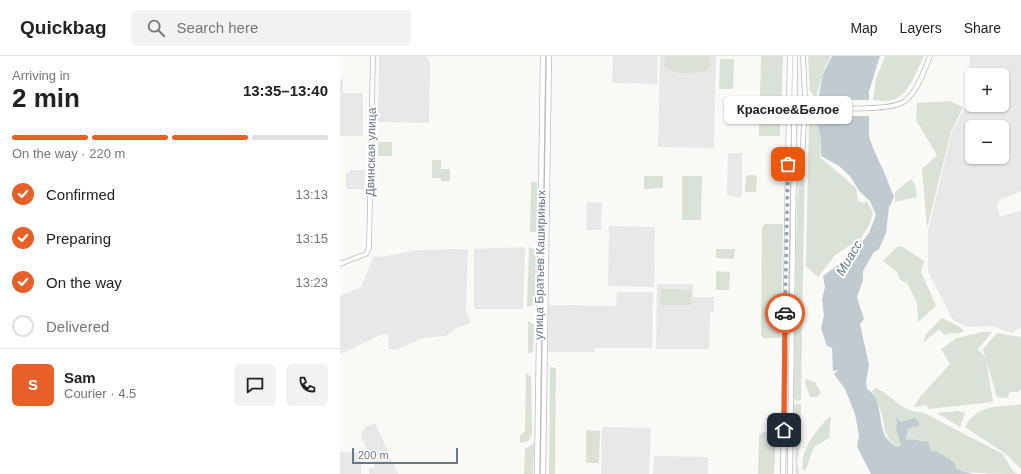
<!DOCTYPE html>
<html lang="en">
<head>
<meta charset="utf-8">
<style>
  :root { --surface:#fff; --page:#f2f2f2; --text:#222; --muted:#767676; --line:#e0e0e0; --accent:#e76028 }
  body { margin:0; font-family:Helvetica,sans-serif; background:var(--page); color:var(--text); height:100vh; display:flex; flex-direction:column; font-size:15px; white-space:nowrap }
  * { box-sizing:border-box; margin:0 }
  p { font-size:13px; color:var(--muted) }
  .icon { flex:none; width:22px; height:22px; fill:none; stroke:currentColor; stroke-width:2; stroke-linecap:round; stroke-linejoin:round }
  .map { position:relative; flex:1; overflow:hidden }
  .drawer { display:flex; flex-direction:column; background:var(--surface); width:340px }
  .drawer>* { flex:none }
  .buttons { position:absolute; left:625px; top:12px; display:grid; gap:8px }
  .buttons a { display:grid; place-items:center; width:44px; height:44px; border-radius:6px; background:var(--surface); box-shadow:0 1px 3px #0004; font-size:20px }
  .scale { position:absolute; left:12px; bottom:10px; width:106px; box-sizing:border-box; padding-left:4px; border:2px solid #677788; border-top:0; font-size:11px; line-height:14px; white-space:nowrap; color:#677788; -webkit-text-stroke:3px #fff; paint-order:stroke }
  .pin { position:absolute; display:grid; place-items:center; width:34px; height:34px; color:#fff; margin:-17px; border-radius:8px; box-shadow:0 2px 6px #0006 }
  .courier { position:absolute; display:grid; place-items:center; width:40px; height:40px; margin:-20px; border:3px solid #e76028; border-radius:50%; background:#fff; color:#222; box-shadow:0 1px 5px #0007 }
  .bubble { position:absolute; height:28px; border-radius:6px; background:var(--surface); box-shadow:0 1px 3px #0004; font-size:13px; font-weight:600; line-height:28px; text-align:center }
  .head em { font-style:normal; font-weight:600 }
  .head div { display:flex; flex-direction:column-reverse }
  .head { display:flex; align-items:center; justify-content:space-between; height:68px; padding:0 12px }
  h1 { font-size:26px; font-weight:600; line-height:30px }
  .bar { display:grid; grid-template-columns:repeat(4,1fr); gap:6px 4px; align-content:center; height:48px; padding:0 12px }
  .bar i { height:5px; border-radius:3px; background:var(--line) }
  .bar .selected { background:var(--accent) }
  .bar p { grid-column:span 4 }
  .line { display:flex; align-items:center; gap:10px; padding:0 12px; border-top:1px solid var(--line) }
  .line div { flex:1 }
  .round { display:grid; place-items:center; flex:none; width:42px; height:42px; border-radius:6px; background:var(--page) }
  ol { padding:0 12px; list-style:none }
  li { display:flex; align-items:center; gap:12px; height:44px }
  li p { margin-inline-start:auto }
  li .icon { padding:4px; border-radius:50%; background:var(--accent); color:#fff; stroke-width:4 }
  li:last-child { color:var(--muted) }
  li i { width:22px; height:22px; border:2px solid var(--line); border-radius:50% }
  header { display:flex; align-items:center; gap:24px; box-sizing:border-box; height:56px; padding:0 20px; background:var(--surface); border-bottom:1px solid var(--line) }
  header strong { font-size:19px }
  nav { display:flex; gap:22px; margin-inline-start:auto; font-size:14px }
  .search { width:280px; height:36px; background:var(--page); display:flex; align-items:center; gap:10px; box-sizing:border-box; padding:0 14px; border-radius:6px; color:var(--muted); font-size:15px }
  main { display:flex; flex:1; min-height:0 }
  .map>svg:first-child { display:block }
  .built { fill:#e7e8e7; fill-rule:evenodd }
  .green { fill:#dae1d7 }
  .water { fill:#c1cacf }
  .pier { fill:#f9f9f6 }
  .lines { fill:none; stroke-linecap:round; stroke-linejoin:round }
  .stream { stroke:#c1cacf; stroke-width:1 }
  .secondary-casing { stroke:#b9bec3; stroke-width:5.5 }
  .primary-casing { stroke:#babec2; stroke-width:6 }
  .secondary { stroke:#fff; stroke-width:4 }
  .primary { stroke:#fff; stroke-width:4.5 }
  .done { stroke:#9aa4ae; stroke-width:4; stroke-dasharray:0 7.2 }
  .route { stroke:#e76028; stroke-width:5 }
  .labels { text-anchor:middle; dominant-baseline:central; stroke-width:4; stroke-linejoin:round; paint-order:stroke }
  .street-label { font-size:12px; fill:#677788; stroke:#fff }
  .water-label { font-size:13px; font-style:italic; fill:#637883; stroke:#fff }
</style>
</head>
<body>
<header>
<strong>Quickbag</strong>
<div class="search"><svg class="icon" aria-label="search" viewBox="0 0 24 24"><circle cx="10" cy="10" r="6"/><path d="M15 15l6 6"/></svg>Search here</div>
<nav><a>Map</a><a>Layers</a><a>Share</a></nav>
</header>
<main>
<section class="drawer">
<div class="head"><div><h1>2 min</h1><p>Arriving in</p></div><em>13:35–13:40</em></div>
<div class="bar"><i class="selected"></i><i class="selected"></i><i class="selected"></i><i></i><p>On the way · 220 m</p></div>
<ol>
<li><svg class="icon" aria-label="check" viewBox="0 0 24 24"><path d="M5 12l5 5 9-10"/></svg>Confirmed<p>13:13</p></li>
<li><svg class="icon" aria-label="check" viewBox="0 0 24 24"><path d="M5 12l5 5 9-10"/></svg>Preparing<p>13:15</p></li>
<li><svg class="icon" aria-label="check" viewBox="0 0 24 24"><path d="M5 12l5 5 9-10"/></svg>On the way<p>13:23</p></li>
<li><i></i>Delivered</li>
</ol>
<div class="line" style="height:72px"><b class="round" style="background:var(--accent);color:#fff">S</b><div><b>Sam</b><p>Courier · 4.5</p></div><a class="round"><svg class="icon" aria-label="chat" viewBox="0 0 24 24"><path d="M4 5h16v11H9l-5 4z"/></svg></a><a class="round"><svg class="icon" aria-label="phone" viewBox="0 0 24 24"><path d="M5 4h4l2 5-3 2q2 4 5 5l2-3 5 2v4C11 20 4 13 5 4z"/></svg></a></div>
</section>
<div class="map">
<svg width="681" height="418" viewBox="0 0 681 418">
  <rect width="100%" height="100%" fill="#f9f9f6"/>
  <path class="built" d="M39,0H86L90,6L89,67L38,66Z
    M273,0H318L317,28L272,27Z
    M320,0H376L374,92L318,91Z
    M630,0H681V135L658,145L657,152L660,160L681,155V271L672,277L653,270L627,271L613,264L588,216V175L612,76L629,44ZM632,19H662V49H632ZM632,71H662V101H632Z
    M0,23H3V37H23V80H0Z
    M388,97H402V141L387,140Z
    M10,114H25L24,133H6V117H10Z
    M247,146L262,147L261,174H246Z
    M269,170L315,171L314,231L268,230Z
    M185,191L183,253H134V193Z
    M128,193L126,254L131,267L116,272L106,280L83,282L56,294L49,293L48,278H43L0,298V240L21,231L34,200L41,201L78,194Z
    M317,228H353V241H374V256H370L369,293H316Z
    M277,236H313L312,292H255V296H208L209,249L276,250Z
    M35,367L58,418H29V412H35L21,380L25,371Z
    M262,371L311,372L309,418H261Z
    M0,396L21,397V418H0Z
    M314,400L368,401V418H313Z"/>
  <path class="green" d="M326,0H369C372,7 371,12 365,16C353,16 331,21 324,9Z
    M421,0H443L440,80H419Z
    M468,0H491L485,11L476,42L470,35Z
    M545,0H584C577,13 570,37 555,43C548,46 540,45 533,44L536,23Z
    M380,3H394L393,33H379Z
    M610,45L623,51L611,76L587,172L582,113L597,99L576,64L577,47Z
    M475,60L481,83L480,101L516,132L518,145L523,147L527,145L533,157L529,169L521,182L495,199L478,221L466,210L469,67Z
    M38,86H52V100H38Z
    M465,92L461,344L457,345L454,342L457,142Z
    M92,104H101V113H110V125H101V122H92Z
    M408,119H414L417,121L416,136H405L406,121Z
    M304,120H323V132L304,133Z
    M342,120H362L361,164H342Z
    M571,123L575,129L577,141L555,146V136Z
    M191,126H197V176H190Z
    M425,168H443L441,282H423L421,279L422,171Z
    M558,190L563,191L584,205L581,216L596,250L578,266L577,247L568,228L560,224L557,216L543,205Z
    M189,191L194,193L196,197L195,246L193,249L187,251Z
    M376,193H395L394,203L376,202Z
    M376,215L390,216L389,234H376Z
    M321,233L351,234V249H320Z
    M602,262L620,271L624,275L618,278L612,277L605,279L599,273L583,287L586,278Z
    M188,265L194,268L193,296L188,297Z
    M642,276H652L638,293L639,296L641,295L646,303L643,293L657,277L681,281V333L678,336H670L667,342L657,341L646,304L653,346L588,353L587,349L574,351L579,342L610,308L601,293L617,282Z
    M210,311L216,312L215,418H209Z
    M186,317L191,321L192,378L188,385L180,387V380L185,375Z
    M467,323L475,326L481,337L477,341H470L465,326Z
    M536,332C554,340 560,356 582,356L663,398L672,414L677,418C661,418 629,418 615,413C605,407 602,397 591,395L585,385L571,383L566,384L568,372L574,362L561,366L556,362L561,389L558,391C542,380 546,372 541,356C539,349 535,342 532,335Z
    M456,348H461V386L457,405L459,418H456L454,349Z
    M681,348V413L666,398L625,371C638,347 658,352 681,348Z
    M618,355L625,357L620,371L597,357Z
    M489,361H491L489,382L474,391L466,413L463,415C459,396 476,374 489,361Z
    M246,374L260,375L259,407H246Z
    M423,376L436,377L434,418H418L419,379Z
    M194,387L193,418H184L185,393Z"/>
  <path class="water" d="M492,0H540L529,35V80L533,92L544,116L554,141L549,151L546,177L539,193L534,196L523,215V224L517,241L524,263L520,268L529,309L526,325L527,333C545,343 536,372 549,385C552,388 555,389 557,391L561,389L556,372L557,367L555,361L561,366L574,362L579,366V370L568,372L566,384L571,383L588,386L591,395L598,396L615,407L616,413L633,418H531L517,391L519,379L515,358L505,333L494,318L498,314L493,315L492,292L487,290L481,272L484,259L482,244L485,231L483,220L513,198L529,177L536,159L530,145L520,136L510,120L499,110L481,100V83L475,60L483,18Z"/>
  <path class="pier" d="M475,44H529V60H475Z"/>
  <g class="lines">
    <path class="stream" d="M485,0L489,3"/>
    <defs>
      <path id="secondary" d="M463,0L465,42L474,51
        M453,51C475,51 550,57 565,45C578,34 584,15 590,0
        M454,133L463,90L464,65L467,56L474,52
        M0,208L26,198L29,192L33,0"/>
      <path id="primary" d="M197,418L203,0
        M203,418L209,0
        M443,418L450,0
        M450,418L455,0"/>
    </defs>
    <use href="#secondary" class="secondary-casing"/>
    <use href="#primary" class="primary-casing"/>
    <use href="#secondary" class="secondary"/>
    <use href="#primary" class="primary"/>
  </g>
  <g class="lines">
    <path class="done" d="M445,257L448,108"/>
    <path class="route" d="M444,374L445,257"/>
  </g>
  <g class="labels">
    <g class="street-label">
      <text transform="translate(31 96) rotate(-89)">Двинская улица</text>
      <text transform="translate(200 209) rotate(-89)">улица Братьев Кашириных</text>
    </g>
    <g class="water-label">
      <text transform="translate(509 202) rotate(-59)">Миасс</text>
    </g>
  </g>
</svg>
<div class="buttons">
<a>+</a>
<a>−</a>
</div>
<div class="scale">200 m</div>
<div class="pin" style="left:448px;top:108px;background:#ea580c"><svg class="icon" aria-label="bag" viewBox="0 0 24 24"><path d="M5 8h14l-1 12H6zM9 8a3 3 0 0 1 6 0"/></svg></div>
<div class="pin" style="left:444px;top:374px;background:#1f2937"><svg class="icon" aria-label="home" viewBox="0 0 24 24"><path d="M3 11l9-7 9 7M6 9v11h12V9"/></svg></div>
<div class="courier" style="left:445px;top:257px"><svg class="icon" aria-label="car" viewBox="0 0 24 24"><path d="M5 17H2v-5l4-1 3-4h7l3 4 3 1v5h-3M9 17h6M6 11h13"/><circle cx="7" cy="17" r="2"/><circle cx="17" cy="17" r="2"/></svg></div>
<div class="bubble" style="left:384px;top:40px;width:128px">Красное&amp;Белое</div>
</div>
</main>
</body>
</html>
